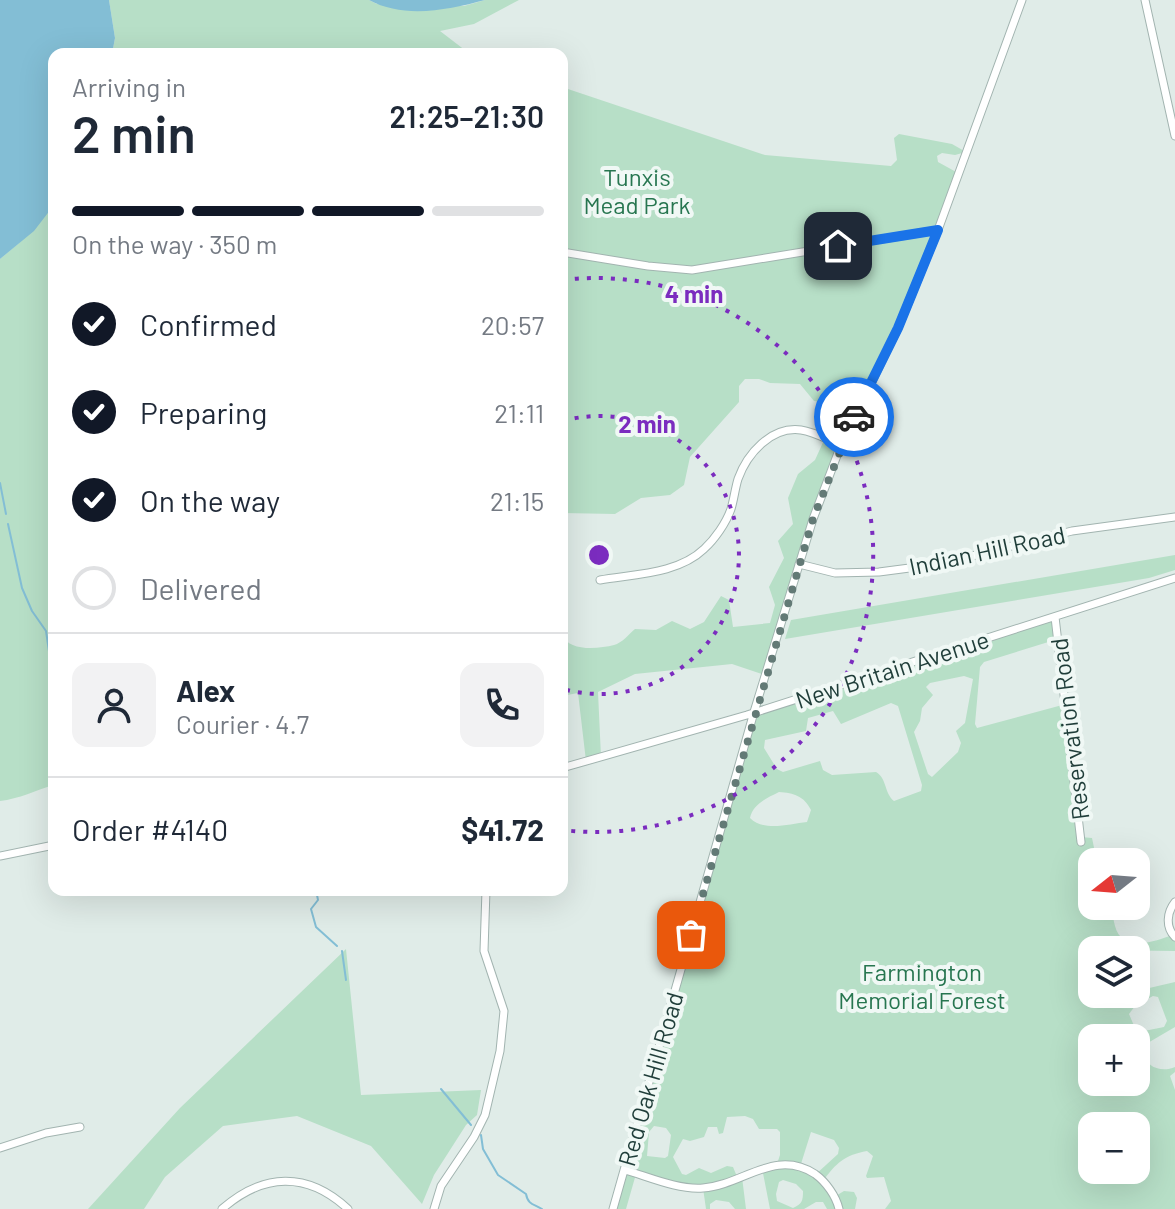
<!DOCTYPE html>
<html lang="en">
<head>
<meta charset="utf-8">
<style>
  :root { --surface:#fff; --page:#f2f2f3; --text:#1f2937; --muted:#747a83; --line:#e0e1e3; --accent:#111827 }
  body { margin:0; font-family:Barlow,sans-serif; background:var(--page); color:var(--text); height:100vh; display:flex; flex-direction:column; font-size:30px; white-space:nowrap }
  * { box-sizing:border-box; margin:0 }
  p { font-size:26px; color:var(--muted) }
  .icon { flex:none; width:44px; height:44px; fill:none; stroke:currentColor; stroke-width:2; stroke-linecap:round; stroke-linejoin:round }
  .map { position:relative; flex:1; overflow:hidden }
  .side { position:absolute; left:48px; top:48px; width:520px; height:848px; display:flex; flex-direction:column; background:var(--surface); border-radius:16px; box-shadow:0 8px 32px #0002 }
  .side>* { flex:none }
  .needle { width:52px; rotate:253deg }
  .controls { position:absolute; left:1078px; top:848px; display:grid; gap:16px }
  .controls a { display:grid; place-items:center; width:72px; height:72px; border-radius:16px; background:var(--surface); box-shadow:0 8px 32px #0002; font-size:40px }
  .pin { position:absolute; display:grid; place-items:center; width:68px; height:68px; color:#fff; margin:-34px; border-radius:16px; box-shadow:0 4px 12px #0006 }
  .courier { position:absolute; display:grid; place-items:center; width:80px; height:80px; margin:-40px; border:6px solid #1a73e8; border-radius:50%; background:#fff; color:#222; box-shadow:0 2px 10px #0007 }
  .head em { font-style:normal; font-weight:600 }
  .head div { display:flex; flex-direction:column-reverse }
  .head { display:flex; align-items:center; justify-content:space-between; height:136px; padding:0 24px }
  h1 { font-size:52px; font-weight:600; line-height:60px }
  .bar { display:grid; grid-template-columns:repeat(4,1fr); gap:12px 8px; align-content:center; height:96px; padding:0 24px }
  .bar i { height:10px; border-radius:6px; background:var(--line) }
  .bar .on { background:var(--accent) }
  .bar p { grid-column:span 4 }
  .line { display:flex; align-items:center; gap:20px; padding:0 24px; border-top:2px solid var(--line) }
  .line div { flex:1 }
  .round { display:grid; place-items:center; flex:none; width:84px; height:84px; border-radius:16px; background:var(--page) }
  ol { padding:0 24px; list-style:none }
  li { display:flex; align-items:center; gap:24px; height:88px }
  li p { margin-inline-start:auto }
  li .icon { padding:8px; border-radius:50%; background:var(--accent); color:#fff; stroke-width:4 }
  li:last-child { color:var(--muted) }
  li i { width:44px; height:44px; border:4px solid var(--line); border-radius:50% }
  .map>svg:first-child { display:block }
  .green { fill:#b7dfc7; fill-rule:evenodd }
  .water { fill:#83bed5 }
  .lines { fill:none; stroke-linecap:round; stroke-linejoin:round }
  .stream { stroke:#83bed5; stroke-width:2 }
  .minor-casing { stroke:#a2b4b0; stroke-width:9 }
  .minor { stroke:#fff; stroke-width:7 }
  .done { stroke:#637a76; stroke-width:8; stroke-dasharray:0 14.4 }
  .route { stroke:#1a73e8; stroke-width:10 }
  .ring { fill:none; stroke:#7b2cbf; stroke-width:4; stroke-dasharray:4 8 }
  .labels { text-anchor:middle; dominant-baseline:central; stroke-width:8; stroke-linejoin:round; paint-order:stroke }
  .park-label { font-size:24px; fill:#277650; stroke:#f0f8f5 }
  .street-label { font-size:24px; fill:#1f3d39; stroke:#f0f8f5 }
  .centre { fill:#7b2cbf; stroke:#f0f8f5; stroke-width:4 }
  .ring-label { font-size:24px; text-anchor:middle; font-weight:bold; fill:#7b2cbf; stroke:#f0f8f5; stroke-width:8; stroke-linejoin:round; paint-order:stroke }
</style>
</head>
<body>
<div class="map">
<svg width="1175" height="1209" viewBox="0 0 1175 1209">
  <rect width="100%" height="100%" fill="#e0ece8"/>
  <path class="green" d="M109,0H369L377,4L464,6L485,0H519L474,24L440,31L470,54H112L115,38Z
    M562,87L765,155L891,166L897,160L894,138L899,134L952,144L966,152L955,155L942,153L937,156L938,162L958,173L938,230L859,408L814,401L800,384L770,383L759,379H745L739,386V402L690,457L684,485L670,495L641,498L615,514L562,513Z
    M54,191V785C36,790 19,799 0,801V259L19,243Z
    M825,438L841,445L765,675L732,664L635,674L598,692L601,757L586,761L578,693L562,696V634C568,652 598,649 614,645C622,643 629,634 635,629L656,630L672,621L690,629L704,622L721,596L729,600L733,627L770,623L775,605L769,587L784,558L778,541L793,524L788,498L798,474L815,460Z
    M1175,555V570L1149,578L785,639L791,620Z
    M1055,617L1058,639L984,662L980,667L975,724L977,728L1066,704L1081,837L1092,838L1097,862H1092V906H1112C1113,912 1113,920 1115,926C1122,953 1154,942 1172,935L1175,937V951L1092,950V994H1136V988L1145,989L1175,982V1027L1146,1044L1142,1051C1145,1067 1161,1073 1175,1067V1072L1170,1076L1175,1090V1209H885L891,1201L884,1177L867,1178L866,1176L873,1156L867,1151C845,1155 836,1163 823,1181L834,1197L844,1191L854,1192L857,1198L855,1209H827L823,1202H816L804,1209H770L762,1168L777,1164L780,1155V1132L777,1129H759L753,1119L745,1116L727,1117L723,1133L719,1134L717,1127H708L704,1137L690,1141L683,1139L673,1157L682,1174L686,1175L699,1168L711,1173L727,1166L733,1167L738,1179L742,1177L746,1209H735L729,1202L716,1200L710,1204V1209H706L703,1188L636,1174L626,1209H613L690,939L697,940L700,928L693,925L754,712ZM964,676L973,679L965,723L956,731L961,743L958,752L932,777L928,774L914,732L920,721L922,708L933,695L926,687L930,683ZM891,703L898,706L922,785L921,791L894,801C884,793 887,778 876,772L832,775L823,770L820,761L783,772L777,769L764,748L765,740L806,731L808,718L833,711L841,724ZM779,792C794,793 804,796 811,810L807,822C789,824 764,832 750,818C753,804 767,798 779,792ZM1153,996L1158,997L1167,1021L1164,1027L1139,1032L1135,1028L1129,1014L1135,1006ZM1092,1038H1136V1082H1092ZM654,1126L666,1128L671,1135L668,1156L665,1158L647,1156L649,1132ZM1092,1126H1136V1170H1092ZM811,1132L834,1140L839,1148L838,1154L815,1175L800,1167ZM783,1180L796,1184L803,1191C803,1201 802,1204 793,1208L777,1201L776,1194L779,1182Z
    M346,949L361,1095L481,1090L477,1115L466,1125L434,1175L422,1204L371,1146L297,1116L223,1126L165,1177L144,1209H88L180,1108Z"/>
  <path class="water" d="M0,0H109L115,38L112,54H54V205L34,231L0,259Z
    M369,0H485C448,10 404,19 369,0Z"/>
  <g class="lines">
    <path class="stream" d="M0,483L6,514
      M8,524L22,588L32,611L46,631L54,685
      M316,890L318,900L311,909L316,927L337,946
      M342,951L346,980
      M441,1089L471,1125
      M481,1135L483,1149L498,1175L526,1194C528,1205 534,1204 542,1209"/>
    <defs>
      <path id="minor" d="M1145,0L1175,136
        M562,252L648,266L692,270L938,230
        M799,564L835,573L879,572L940,564L1072,531L1175,517
        M600,580C634,574 678,574 704,549C715,539 726,523 731,509C734,499 735,489 738,479C747,454 771,426 801,430C815,432 828,440 841,445
        M1055,617L1081,842
        M562,768L747,715L1175,578
        M0,856L54,845
        M1175,902C1167,912 1165,927 1175,937
        M0,1148L46,1133L80,1127
        M625,1170C649,1177 678,1190 703,1188C743,1185 775,1148 815,1174C826,1182 836,1196 839,1209
        M222,1209C263,1173 307,1171 348,1209
        M434,1209L441,1186L474,1137L485,1115L500,1051L504,1011L484,951L486,890
        M613,1209L754,712L813,519L841,445L898,328L938,230L1022,0"/>
    </defs>
    <use href="#minor" class="minor-casing"/>
    <use href="#minor" class="minor"/>
  </g>
  <g class="lines">
    <path class="done" d="M691,935L813,519L854,417"/>
    <path class="route" d="M838,246L938,230L898,328L854,417"/>
  </g>
  <g class="ring">
    <path d="M563 421A139 139 0 1 1 563 689"/>
    <path d="M563 280A277 277 0 1 1 563 830"/>
  </g>
  <g class="labels">
    <g class="park-label">
      <text x="637" y="176">Tunxis<tspan x="637" dy="28">Mead Park</tspan></text>
      <text x="922" y="971">Farmington<tspan x="922" dy="28">Memorial Forest</tspan></text>
    </g>
    <g class="street-label">
      <text transform="translate(987 550) rotate(-12)">Indian Hill Road</text>
      <text transform="translate(892 669) rotate(-18)">New Britain Avenue</text>
      <text transform="translate(1069 729) rotate(-97)">Reservation Road</text>
      <text transform="translate(650 1079) rotate(-74)">Red Oak Hill Road</text>
    </g>
  </g>
  <circle cx="599" cy="555" r="12" class="centre"/>
  <g class="ring-label">
    <text x="694" y="303">4 min</text>
    <text x="647" y="433">2 min</text>
  </g>
</svg>
<div class="controls">
<a><svg class="needle" viewBox="-14 -14 28 28"><path d="M0-13l5 13h-10z" fill="#e53935"/><path d="M0 13l5-13h-10z" fill="#747a83"/></svg></a>
<a><svg class="icon" aria-label="layers" viewBox="0 0 24 24"><path d="M12 4l9 5-9 5-9-5zM3 14l9 5 9-5"/></svg></a>
<a>+</a>
<a>−</a>
</div>
<div class="pin" style="left:691px;top:935px;background:#ea580c"><svg class="icon" aria-label="bag" viewBox="0 0 24 24"><path d="M5 8h14l-1 12H6zM9 8a3 3 0 0 1 6 0"/></svg></div>
<div class="pin" style="left:838px;top:246px;background:#1f2937"><svg class="icon" aria-label="home" viewBox="0 0 24 24"><path d="M3 11l9-7 9 7M6 9v11h12V9"/></svg></div>
<div class="courier" style="left:854px;top:417px"><svg class="icon" aria-label="car" viewBox="0 0 24 24"><path d="M5 17H2v-5l4-1 3-4h7l3 4 3 1v5h-3M9 17h6M6 11h13"/><circle cx="7" cy="17" r="2"/><circle cx="17" cy="17" r="2"/></svg></div>
<section class="side">
<div class="head"><div><h1>2 min</h1><p>Arriving in</p></div><em>21:25–21:30</em></div>
<div class="bar"><i class="on"></i><i class="on"></i><i class="on"></i><i></i><p>On the way · 350 m</p></div>
<ol>
<li><svg class="icon" aria-label="check" viewBox="0 0 24 24"><path d="M5 12l5 5 9-10"/></svg>Confirmed<p>20:57</p></li>
<li><svg class="icon" aria-label="check" viewBox="0 0 24 24"><path d="M5 12l5 5 9-10"/></svg>Preparing<p>21:11</p></li>
<li><svg class="icon" aria-label="check" viewBox="0 0 24 24"><path d="M5 12l5 5 9-10"/></svg>On the way<p>21:15</p></li>
<li><i></i>Delivered</li>
</ol>
<div class="line" style="height:144px"><a class="round"><svg class="icon" aria-label="person" viewBox="0 0 24 24"><circle cx="12" cy="8" r="4"/><path d="M4 21q1-7 8-7t8 7"/></svg></a><div><b>Alex</b><p>Courier · 4.7</p></div><a class="round"><svg class="icon" aria-label="phone" viewBox="0 0 24 24"><path d="M5 4h4l2 5-3 2q2 4 5 5l2-3 5 2v4C11 20 4 13 5 4z"/></svg></a></div>
<div class="line" style="height:104px"><div>Order #4140</div><b>$41.72</b></div>
</section>
</div>
</body>
</html>
